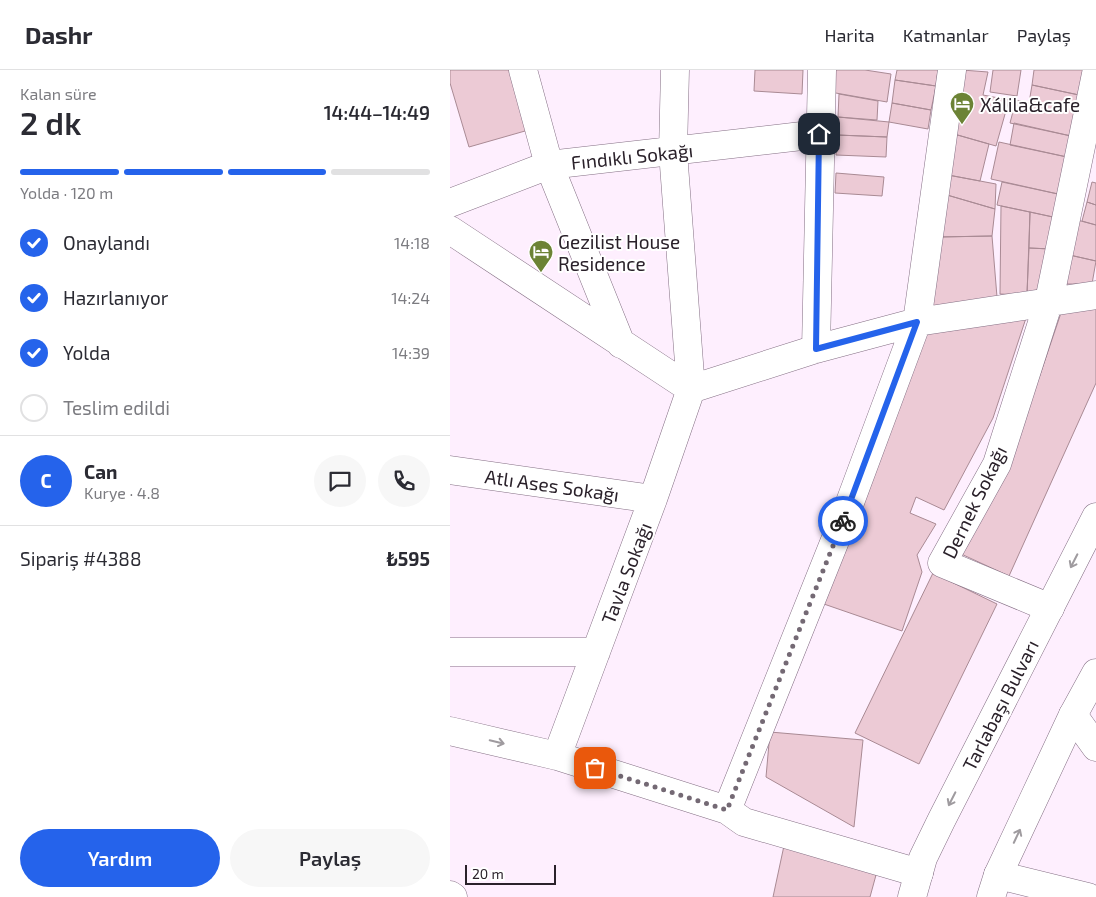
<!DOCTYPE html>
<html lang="tr">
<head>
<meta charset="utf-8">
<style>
  :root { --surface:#fff; --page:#f7f7f7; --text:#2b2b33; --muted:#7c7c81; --line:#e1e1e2; --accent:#2563eb }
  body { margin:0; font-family:"Exo 2",sans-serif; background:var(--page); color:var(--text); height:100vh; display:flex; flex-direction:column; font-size:19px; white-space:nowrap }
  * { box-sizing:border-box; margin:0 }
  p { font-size:16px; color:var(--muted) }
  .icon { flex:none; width:28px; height:28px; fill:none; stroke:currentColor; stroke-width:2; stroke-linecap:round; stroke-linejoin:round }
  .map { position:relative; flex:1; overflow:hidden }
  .side { display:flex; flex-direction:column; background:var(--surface); width:450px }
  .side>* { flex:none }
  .scale { position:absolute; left:15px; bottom:12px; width:91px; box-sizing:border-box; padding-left:5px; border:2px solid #2a212a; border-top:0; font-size:14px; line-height:18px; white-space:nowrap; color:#2a212a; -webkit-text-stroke:4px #fff; paint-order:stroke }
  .pin { position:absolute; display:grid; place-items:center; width:42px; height:42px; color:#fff; margin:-21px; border-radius:10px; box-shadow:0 2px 8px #0006 }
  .courier { position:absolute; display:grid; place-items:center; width:50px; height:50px; margin:-25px; border:4px solid #2563eb; border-radius:50%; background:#fff; color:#222; box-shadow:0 1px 6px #0007 }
  .headline em { font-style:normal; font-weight:600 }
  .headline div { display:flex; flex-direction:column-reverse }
  .headline { display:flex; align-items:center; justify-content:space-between; height:85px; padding:0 20px }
  h1 { font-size:32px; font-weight:600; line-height:38px }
  .bar { display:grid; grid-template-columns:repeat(4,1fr); gap:8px 5px; align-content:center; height:60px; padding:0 20px }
  .bar i { height:6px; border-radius:4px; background:var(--line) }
  .bar .on { background:var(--accent) }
  .bar p { grid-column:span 4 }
  .line { display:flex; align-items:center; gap:12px; padding:0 20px; border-top:1px solid var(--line) }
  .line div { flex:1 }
  .round { display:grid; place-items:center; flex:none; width:52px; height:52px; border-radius:26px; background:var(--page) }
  ol { padding:0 20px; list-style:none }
  li { display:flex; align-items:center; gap:15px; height:55px }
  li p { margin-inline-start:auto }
  li .icon { padding:5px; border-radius:50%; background:var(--accent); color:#fff; stroke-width:4 }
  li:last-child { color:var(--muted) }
  li i { width:28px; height:28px; border:2px solid var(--line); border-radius:50% }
  .primary-button { display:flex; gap:10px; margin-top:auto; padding:10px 20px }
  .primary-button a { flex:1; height:58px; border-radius:30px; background:var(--accent); color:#fff; font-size:20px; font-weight:600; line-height:58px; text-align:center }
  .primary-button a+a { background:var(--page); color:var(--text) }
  header { display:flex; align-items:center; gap:30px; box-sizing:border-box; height:70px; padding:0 25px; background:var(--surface); border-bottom:1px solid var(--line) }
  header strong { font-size:24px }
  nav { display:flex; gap:28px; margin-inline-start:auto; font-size:18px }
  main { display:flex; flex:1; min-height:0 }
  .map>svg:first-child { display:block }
  .building { fill:#eccad5; stroke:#a98a94 }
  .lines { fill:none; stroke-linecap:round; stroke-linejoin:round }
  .street-casing { stroke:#846f84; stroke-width:29 }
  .primary-casing { stroke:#846f84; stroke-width:29 }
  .street { stroke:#fff; stroke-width:28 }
  .primary { stroke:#fff; stroke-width:28 }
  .oneway { stroke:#9f9b9f }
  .done { stroke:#746974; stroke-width:5; stroke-dasharray:0 9 }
  .route { stroke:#2563eb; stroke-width:6 }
  .labels { text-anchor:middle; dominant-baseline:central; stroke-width:4; stroke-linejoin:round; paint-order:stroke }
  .poi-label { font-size:19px; fill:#2a212a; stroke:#fff; text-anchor:start }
  .street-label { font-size:19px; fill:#2a212a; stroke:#fff }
</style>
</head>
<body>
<header>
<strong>Dashr</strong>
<nav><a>Harita</a><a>Katmanlar</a><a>Paylaş</a></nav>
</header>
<main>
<section class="side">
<div class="headline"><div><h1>2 dk</h1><p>Kalan süre</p></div><em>14:44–14:49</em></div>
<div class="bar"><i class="on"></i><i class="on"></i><i class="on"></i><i></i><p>Yolda · 120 m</p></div>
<ol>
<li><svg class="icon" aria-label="check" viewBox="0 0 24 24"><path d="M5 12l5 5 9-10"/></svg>Onaylandı<p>14:18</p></li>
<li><svg class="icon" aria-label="check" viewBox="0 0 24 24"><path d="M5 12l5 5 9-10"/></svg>Hazırlanıyor<p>14:24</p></li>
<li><svg class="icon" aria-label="check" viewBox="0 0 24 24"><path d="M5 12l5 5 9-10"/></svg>Yolda<p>14:39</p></li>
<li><i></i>Teslim edildi</li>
</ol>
<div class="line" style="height:90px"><b class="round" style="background:var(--accent);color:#fff">C</b><div><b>Can</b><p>Kurye · 4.8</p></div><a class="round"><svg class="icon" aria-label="chat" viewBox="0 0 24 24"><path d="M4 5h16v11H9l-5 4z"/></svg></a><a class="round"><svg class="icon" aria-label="phone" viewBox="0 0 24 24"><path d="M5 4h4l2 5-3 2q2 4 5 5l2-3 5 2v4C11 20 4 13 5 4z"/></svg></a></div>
<div class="line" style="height:65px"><div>Sipariş #4388</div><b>₺595</b></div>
<div class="primary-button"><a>Yardım</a><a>Paylaş</a></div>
</section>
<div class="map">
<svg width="646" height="827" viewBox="0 0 646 827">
  <rect width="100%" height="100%" fill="#feeffe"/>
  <path class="building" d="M0,0H70L89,57L19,77L0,13Z
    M305,0H353L352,24L304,21Z
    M384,0H415L441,4L437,32L380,22Z
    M447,0H488L486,16L445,10Z
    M512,0L538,2L533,25L559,30L546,76L504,64Z
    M543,0H571L567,26L540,22Z
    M584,0H634L629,25L582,15Z
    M445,10L486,16L481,40L442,33Z
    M582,15L629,25L621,66L560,53L566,30L579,33Z
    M389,24L428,31L427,50L388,47Z
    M442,33L481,40L478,59L439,52Z
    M388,47L439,52L437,67L387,65Z
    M564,53L621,66L617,87L560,75Z
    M504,64L539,74L530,111L498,105Z
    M387,65L437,67L436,87L386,85Z
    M549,72L617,87L608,124L541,109Z
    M386,103L434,107L432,126L385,123Z
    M498,105L546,114L545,139L497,125Z
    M552,112L608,124L603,147L547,135Z
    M642,112L646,113V135L637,132Z
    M497,125L545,139L542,166L488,167Z
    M637,132L646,135V155L632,151Z
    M551,136L580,142L577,225L550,224Z
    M580,142L603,147L601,179L579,178Z
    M627,150L646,155V191L615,184Z
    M542,166L547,227L481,240L488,167Z
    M579,178L601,179L596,221L577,223Z
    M615,184L646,191L642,214H611Z
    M646,235V313L559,506L509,483L560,380L590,305L613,237Z
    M577,245L543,348L494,440L466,427L460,443L486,454L467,485L472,502L452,561L371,533L472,265Z
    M483,503L547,534L469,694L405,663Z
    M320,662L413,670L404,757L316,707Z
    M335,771L429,794L420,827H323Z"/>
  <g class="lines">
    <defs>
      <path id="street" d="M73,0L99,95L171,274
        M0,133L99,95L369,64
        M0,160L241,319L366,279L467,252L646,225
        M366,279L372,0
        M0,400L203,429
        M600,538L492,493L547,394L599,231L646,4
        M0,582H146
        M623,645L646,677
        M0,661L107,686L277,740L294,752L469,803
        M107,686L203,429L241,319L223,82L225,0
        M277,740L396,443L467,252L502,0
        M548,805L638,827
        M0,825L3,827"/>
      <path id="primary" d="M462,827L473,788L491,751L646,447
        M541,827L548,805L623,645L646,603"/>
    </defs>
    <use href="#street" class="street-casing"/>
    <use href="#primary" class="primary-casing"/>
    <use href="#street" class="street"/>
    <use href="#primary" class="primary"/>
  </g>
  <defs><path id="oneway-shaft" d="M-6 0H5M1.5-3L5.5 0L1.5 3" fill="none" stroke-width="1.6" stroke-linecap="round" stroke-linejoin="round" transform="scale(1.25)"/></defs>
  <g class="oneway">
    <use href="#oneway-shaft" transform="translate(624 491) rotate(117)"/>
    <use href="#oneway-shaft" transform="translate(47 672) rotate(13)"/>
    <use href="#oneway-shaft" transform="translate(502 729) rotate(117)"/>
    <use href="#oneway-shaft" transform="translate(567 766) rotate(-65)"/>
  </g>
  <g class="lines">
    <path class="done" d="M145,698L277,740L393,451"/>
    <path class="route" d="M369,64L366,279L467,252L393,451"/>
  </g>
  <defs>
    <symbol id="hotel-pin" viewBox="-11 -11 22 30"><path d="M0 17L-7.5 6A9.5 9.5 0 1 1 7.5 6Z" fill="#6c8335" stroke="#fff"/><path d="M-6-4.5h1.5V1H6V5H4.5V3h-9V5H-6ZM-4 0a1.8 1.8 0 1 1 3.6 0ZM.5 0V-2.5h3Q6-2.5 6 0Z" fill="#fff"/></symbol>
  </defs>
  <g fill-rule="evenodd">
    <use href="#hotel-pin" x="498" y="20" width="28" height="38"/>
    <use href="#hotel-pin" x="77" y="168" width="28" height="38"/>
  </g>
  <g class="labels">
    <g class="poi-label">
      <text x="530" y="34">Xálila&amp;cafe</text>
      <text x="108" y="171">Gezilist House<tspan x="108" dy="22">Residence</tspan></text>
    </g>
    <g class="street-label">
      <text transform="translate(182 86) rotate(-6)">Fındıklı Sokağı</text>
      <text transform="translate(102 415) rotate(8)">Atlı Ases Sokağı</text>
      <text transform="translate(524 432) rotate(-64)">Dernek Sokağı</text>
      <text transform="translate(176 503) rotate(-69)">Tavla Sokağı</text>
      <text transform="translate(550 635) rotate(-63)">Tarlabaşı Bulvarı</text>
    </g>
  </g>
</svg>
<div class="scale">20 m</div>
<div class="pin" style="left:145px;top:698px;background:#ea580c"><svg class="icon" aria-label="bag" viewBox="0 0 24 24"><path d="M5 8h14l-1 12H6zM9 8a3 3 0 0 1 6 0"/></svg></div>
<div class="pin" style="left:369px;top:64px;background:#1f2937"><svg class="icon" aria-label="home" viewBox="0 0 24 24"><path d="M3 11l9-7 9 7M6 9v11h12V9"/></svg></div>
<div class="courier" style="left:393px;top:451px"><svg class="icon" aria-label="bike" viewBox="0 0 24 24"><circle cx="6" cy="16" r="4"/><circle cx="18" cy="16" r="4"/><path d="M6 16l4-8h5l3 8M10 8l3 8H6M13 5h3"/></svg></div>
</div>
</main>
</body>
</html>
